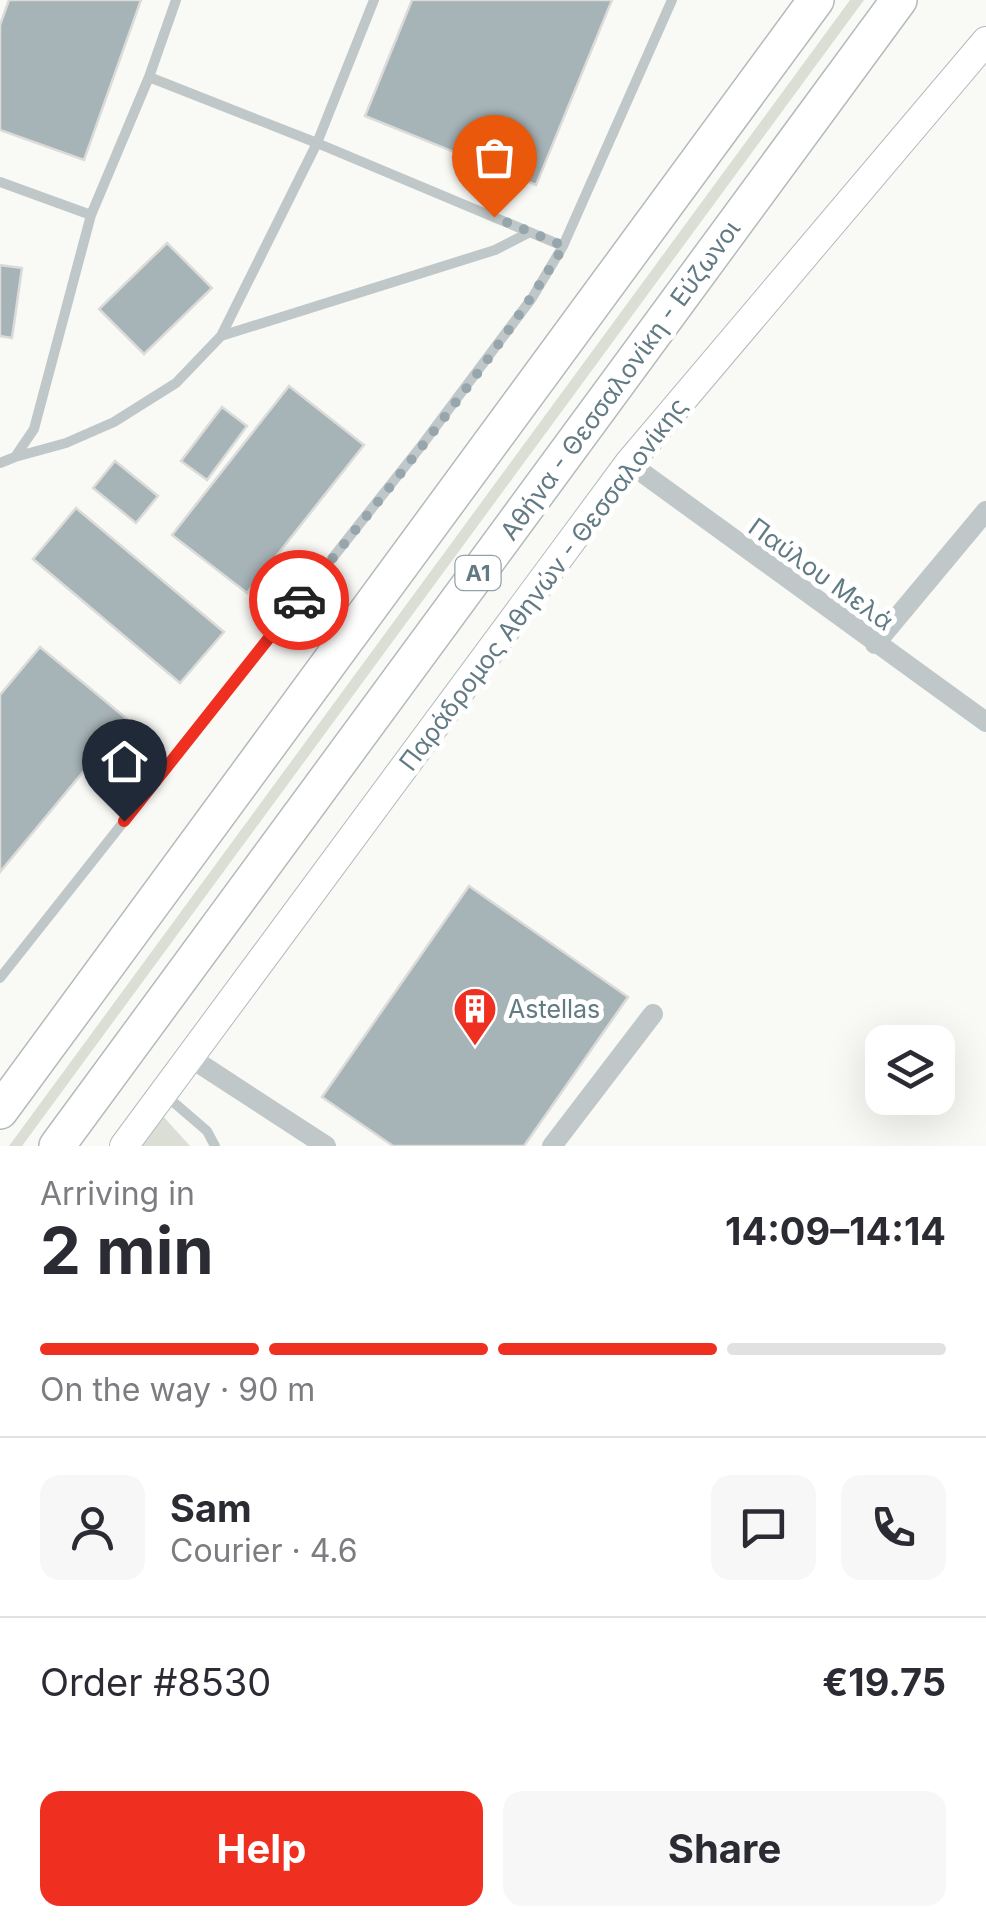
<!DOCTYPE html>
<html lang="en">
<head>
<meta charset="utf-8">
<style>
  :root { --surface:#fff; --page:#f7f7f7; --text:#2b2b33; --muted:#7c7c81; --line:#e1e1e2; --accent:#ef2f20 }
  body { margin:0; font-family:Inter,sans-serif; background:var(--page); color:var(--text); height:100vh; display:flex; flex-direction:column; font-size:38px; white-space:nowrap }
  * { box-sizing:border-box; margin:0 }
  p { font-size:32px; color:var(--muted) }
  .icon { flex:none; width:55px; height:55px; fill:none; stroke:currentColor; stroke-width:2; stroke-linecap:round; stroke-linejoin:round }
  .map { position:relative; height:1146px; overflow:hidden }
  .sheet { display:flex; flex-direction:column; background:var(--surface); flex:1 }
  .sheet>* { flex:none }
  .buttons { position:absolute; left:865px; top:1025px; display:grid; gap:20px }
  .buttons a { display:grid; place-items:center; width:90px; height:90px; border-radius:20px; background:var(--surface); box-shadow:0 10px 40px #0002; font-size:50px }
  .pin { position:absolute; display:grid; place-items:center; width:85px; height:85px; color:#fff; margin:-102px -42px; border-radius:50% 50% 50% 0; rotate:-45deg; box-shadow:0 0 10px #0007 }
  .pin .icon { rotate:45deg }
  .courier { position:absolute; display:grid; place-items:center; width:100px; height:100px; margin:-50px; border:8px solid #ef2f20; border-radius:50%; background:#fff; color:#222; box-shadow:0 2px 12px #0007 }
  .overview em { font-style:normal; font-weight:700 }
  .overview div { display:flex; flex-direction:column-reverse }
  .overview { display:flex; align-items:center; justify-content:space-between; height:170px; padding:0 40px }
  h1 { font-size:65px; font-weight:700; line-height:75px }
  .bar { display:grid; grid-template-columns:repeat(4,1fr); gap:15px 10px; align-content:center; height:120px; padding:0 40px }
  .bar i { height:12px; border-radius:8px; background:var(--line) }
  .bar .current { background:var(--accent) }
  .bar p { grid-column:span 4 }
  .line { display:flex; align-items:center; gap:25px; padding:0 40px; border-top:2px solid var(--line) }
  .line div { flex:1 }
  .round { display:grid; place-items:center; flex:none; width:105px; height:105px; border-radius:20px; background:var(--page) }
  .cta { display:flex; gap:20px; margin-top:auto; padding:20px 40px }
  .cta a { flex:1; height:115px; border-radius:20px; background:var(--accent); color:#fff; font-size:40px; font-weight:700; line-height:115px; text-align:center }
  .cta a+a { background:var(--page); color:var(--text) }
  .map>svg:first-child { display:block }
  .green { fill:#daded5 }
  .building { fill:#a6b3b7; stroke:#dbdbd9; stroke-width:2.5 }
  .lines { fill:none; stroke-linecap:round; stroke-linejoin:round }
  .secondary-casing { stroke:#b2bbbe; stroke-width:30 }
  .motorway-casing { stroke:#b3babc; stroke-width:38 }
  .service { stroke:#bfc7c9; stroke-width:10 }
  .minor { stroke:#bfc7c9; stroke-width:20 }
  .secondary { stroke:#fff; stroke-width:28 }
  .motorway { stroke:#fff; stroke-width:35 }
  .done { stroke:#97a6ac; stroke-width:10; stroke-dasharray:0 18 }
  .route { stroke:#ef2f20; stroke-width:12 }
  .labels { text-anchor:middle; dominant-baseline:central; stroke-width:10; stroke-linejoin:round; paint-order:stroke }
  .shield { fill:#fff; stroke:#91a2a9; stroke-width:2.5 }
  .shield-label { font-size:22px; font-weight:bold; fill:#627a84 }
  .street-label { font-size:25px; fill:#627a84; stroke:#fff }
  .poi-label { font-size:25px; fill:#627a84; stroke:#fff; text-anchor:start }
</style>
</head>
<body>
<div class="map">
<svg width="986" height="1146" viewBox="0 0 986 1146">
  <rect width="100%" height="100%" fill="#f9f9f6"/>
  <path class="green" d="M850,0H864L22,1146H9Z
    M162,1115L190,1146H139Z"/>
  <path class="building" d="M9,0H141L84,160L0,130V25Z
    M412,0H612L536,185L365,116Z
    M167,243L212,288L144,354L99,309Z
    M0,265L22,268L12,338L0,336Z
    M289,386L364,445L247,593L172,535Z
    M222,407L247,426L207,480L181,461Z
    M115,461L158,496L136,523L93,488Z
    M76,508L224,632L180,683L33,559Z
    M40,647L127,719L0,872V695Z
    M469,886L628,997L524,1146H393L322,1097Z"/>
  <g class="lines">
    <defs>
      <path id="secondary" d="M124,1146L629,463L986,41"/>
      <path id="motorway" d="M0,1111L816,0
        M57,1146L899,0"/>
    </defs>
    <use href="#secondary" class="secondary-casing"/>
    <use href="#motorway" class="motorway-casing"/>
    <path class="service" d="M149,77L317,143L563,246
      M0,182L91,215
      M221,336L495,250L530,232
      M15,457L66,443L114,422L176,383L221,336L317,143L374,0
      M0,463L15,457L34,429L91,215L149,77L176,0
      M0,978L422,445L532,298L563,246L672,0
      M164,1094L207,1131L215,1146"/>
    <path class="minor" d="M629,463L986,722
      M875,644L986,511
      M191,1058L326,1146
      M552,1146L653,1014"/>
    <use href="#secondary" class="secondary"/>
    <use href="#motorway" class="motorway"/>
  </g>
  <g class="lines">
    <path class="done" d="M299,600C391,485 487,371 564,246L494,217"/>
    <path class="route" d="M124,821L299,600"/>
  </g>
  <defs>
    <symbol id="building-pin" viewBox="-11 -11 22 30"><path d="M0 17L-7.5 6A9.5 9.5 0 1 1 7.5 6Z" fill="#ef2f20" stroke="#fff"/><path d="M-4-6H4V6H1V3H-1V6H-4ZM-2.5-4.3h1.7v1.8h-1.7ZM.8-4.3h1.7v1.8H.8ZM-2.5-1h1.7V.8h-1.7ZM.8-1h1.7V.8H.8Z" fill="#fff"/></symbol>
  </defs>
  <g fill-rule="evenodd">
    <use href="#building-pin" x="450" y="984" width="50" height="68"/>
  </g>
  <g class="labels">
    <rect class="shield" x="455.5" y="556" width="45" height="34" rx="8"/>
    <g class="shield-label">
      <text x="478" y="573">Α1</text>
    </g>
    <g class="street-label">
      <text transform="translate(620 380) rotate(-54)">Αθήνα - Θεσσαλονίκη - Εύζωνοι</text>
      <text transform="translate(821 574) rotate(36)">Παύλου Μελά</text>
      <text transform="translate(543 584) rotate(-53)">Παράδρομος Αθηνών - Θεσσαλονίκης</text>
    </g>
    <g class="poi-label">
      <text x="508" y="1009">Astellas</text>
    </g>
  </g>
</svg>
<div class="buttons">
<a><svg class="icon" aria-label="layers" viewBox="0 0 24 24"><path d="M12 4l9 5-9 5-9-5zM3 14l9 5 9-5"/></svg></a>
</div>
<div class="pin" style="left:494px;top:217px;background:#ea580c"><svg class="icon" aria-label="bag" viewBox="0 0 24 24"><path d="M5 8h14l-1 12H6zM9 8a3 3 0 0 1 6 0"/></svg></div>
<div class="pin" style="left:124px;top:821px;background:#1f2937"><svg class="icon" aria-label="home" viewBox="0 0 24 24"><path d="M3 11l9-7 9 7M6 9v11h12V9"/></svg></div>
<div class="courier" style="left:299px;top:600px"><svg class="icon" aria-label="car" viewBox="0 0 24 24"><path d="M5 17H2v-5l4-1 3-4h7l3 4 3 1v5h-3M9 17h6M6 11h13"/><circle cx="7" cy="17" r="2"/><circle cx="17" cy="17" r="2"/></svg></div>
</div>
<section class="sheet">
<div class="overview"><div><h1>2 min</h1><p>Arriving in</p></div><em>14:09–14:14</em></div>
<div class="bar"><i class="current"></i><i class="current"></i><i class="current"></i><i></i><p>On the way · 90 m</p></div>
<div class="line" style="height:180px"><a class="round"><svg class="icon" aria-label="person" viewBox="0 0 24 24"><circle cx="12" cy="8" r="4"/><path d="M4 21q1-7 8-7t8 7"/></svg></a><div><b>Sam</b><p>Courier · 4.6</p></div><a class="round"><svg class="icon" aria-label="chat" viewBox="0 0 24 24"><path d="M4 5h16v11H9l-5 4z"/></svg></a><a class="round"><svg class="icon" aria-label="phone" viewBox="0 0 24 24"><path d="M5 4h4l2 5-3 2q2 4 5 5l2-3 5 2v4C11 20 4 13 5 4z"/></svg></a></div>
<div class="line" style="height:130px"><div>Order #8530</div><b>€19.75</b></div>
<div class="cta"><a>Help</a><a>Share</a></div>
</section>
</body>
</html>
